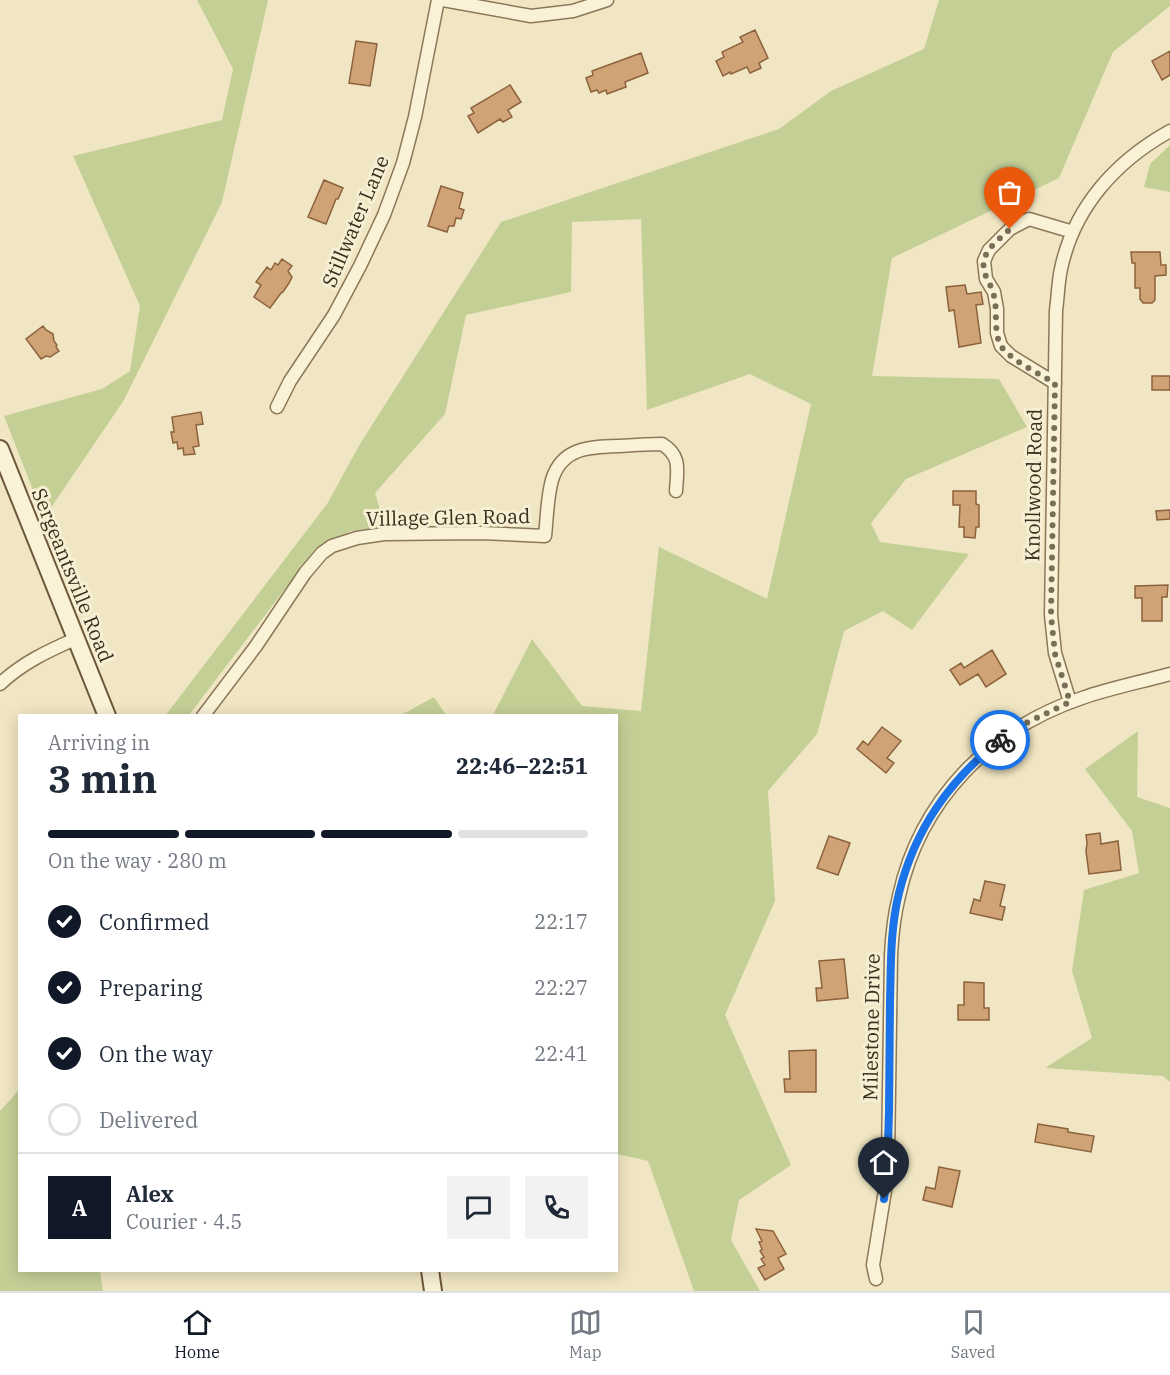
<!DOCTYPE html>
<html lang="en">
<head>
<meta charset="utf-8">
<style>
  :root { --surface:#fff; --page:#f2f2f3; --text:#1f2937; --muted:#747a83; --line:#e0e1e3; --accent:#111827 }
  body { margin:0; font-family:"IBM Plex Serif",serif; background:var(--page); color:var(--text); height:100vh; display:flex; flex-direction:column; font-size:22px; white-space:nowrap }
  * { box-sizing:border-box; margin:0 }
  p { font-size:20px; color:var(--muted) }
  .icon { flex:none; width:33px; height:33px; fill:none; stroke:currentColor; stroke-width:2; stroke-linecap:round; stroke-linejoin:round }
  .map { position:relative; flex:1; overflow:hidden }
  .panel { position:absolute; left:18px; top:714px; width:600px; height:558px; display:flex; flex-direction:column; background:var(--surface); border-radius:0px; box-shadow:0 3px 15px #0003 }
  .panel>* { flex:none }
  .pin { position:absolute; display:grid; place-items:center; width:51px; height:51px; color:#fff; margin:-62px -26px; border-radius:50% 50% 50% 0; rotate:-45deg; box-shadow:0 0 6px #0007 }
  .pin .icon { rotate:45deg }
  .courier { position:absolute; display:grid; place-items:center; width:60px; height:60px; margin:-30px; border:4px solid #1a73e8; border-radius:50%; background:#fff; color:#222; box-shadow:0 2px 8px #0007 }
  .overview em { font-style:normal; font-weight:700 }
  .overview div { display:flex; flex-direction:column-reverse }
  .overview { display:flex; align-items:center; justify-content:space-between; height:102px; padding:0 30px }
  h1 { font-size:39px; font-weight:700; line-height:45px }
  .bar { display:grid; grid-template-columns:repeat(4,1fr); gap:9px 6px; align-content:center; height:72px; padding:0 30px }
  .bar i { height:8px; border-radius:4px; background:var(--line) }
  .bar .active { background:var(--accent) }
  .bar p { grid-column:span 4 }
  .line { display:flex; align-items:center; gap:15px; padding:0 30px; border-top:2px solid var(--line) }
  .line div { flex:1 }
  .round { display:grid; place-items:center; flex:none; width:63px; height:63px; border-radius:0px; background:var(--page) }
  ol { padding:0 30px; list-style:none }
  li { display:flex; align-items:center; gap:18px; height:66px }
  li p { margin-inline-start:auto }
  li .icon { padding:6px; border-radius:50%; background:var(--accent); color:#fff; stroke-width:4 }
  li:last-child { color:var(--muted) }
  li i { width:33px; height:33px; border:3px solid var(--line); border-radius:50% }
  .tabs { display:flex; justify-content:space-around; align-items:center; height:84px; border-top:2px solid var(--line); background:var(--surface); font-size:16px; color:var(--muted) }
  .tabs a { display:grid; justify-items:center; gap:3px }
  .tabs .active { color:var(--accent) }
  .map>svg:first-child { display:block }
  .green { fill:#c4cf96 }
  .building { fill:#d0a377; stroke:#8c623d; stroke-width:1.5 }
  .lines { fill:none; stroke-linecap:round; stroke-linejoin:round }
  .street-casing { stroke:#8c7859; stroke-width:15 }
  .secondary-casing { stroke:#6d583c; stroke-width:20 }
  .street { stroke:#faf2d7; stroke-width:12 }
  .secondary { stroke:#faf2d7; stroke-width:16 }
  .done { stroke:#7a6e58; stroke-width:6; stroke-dasharray:0 10.8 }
  .route { stroke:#1a73e8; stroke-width:8 }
  .labels { text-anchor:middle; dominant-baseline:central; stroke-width:6; stroke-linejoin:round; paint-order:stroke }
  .street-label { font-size:20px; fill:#3b2e1e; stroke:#f7efd3 }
</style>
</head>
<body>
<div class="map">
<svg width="1170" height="1291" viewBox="0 0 1170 1291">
  <rect width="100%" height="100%" fill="#f0e6c3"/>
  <path class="green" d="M197,0H268L222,202L124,400L44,518L4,416L102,389L130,371L140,306L73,156L222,120L233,69Z
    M939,0H1170V6L1113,52L1059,178L892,258L872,376L999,379L1027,427L906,479L871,523L880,542L969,554L912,630L883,611L844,631L817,734L768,791L775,901L725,1015L791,1165L739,1200L731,1240L760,1291H694L648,1161L617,1154L616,716L493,715L532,639L582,706L641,711L659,547L767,599L811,404L750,374L647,410L641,219L572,222L571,292L466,315L445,414L375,493L385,527L351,531L317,547L189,715L165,716L327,504L360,444L501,222L779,129L831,91L924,49Z
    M1170,145V192L1144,187L1150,164Z
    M434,697L446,715H401Z
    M1138,731L1137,797L1170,808V1082L1163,1076L1045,1068L1092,1038L1072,971L1084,890L1139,873L1132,831L1085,769Z
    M19,1090L20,1270L100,1271L103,1291H0V1111Z"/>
  <path class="building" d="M755,30L768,58L759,63L761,68L750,73L747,67L731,74L730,72L723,76L716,61L724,57L722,52L743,42L740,37Z
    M356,41L377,44L370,86L349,83Z
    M1170,51V75L1162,80L1152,61Z
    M641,53L648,73L625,82L626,87L607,94L606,90L599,93L597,90L591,92L586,78L593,75L592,71Z
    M510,85L521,102L508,110L512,117L503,122L500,119L478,133L468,116L474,113L471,108Z
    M324,180L343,188L338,199H336L326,224L308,217Z
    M441,186L463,193L459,208L464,210L461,219L456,218L454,226H449L447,232L428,226Z
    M1131,252H1160L1161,265H1166V275L1155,276V300L1152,303H1143L1140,299V288H1135V263H1132Z
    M282,259L292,266L288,271L292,277L289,283L283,292L281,293L270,308L254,297L261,285L256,282L267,267L271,270L275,263L278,265Z
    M965,285L967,294L981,292L983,304L976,305L981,343L959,347L954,310L949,311L946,287Z
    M43,326L46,330L53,334L54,341L57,345L56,347L59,351L50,357L46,356L41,359L26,339Z
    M1152,376H1170V390H1152Z
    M201,412L203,424L196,425L199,446L193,447L195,454L184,455L183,448L178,449L177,442L173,443L171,432H174L172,417Z
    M953,491H976V504L979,505V527H976L975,538L964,537V527H959L960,505H953Z
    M1170,510V519L1157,520L1156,511Z
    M1168,585L1167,597H1162V621H1142V598H1135V586Z
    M992,650L1006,674L986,687L978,674L960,685L950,670L961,663L964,668Z
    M882,727L901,741L887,758L894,763L886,773L857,749L863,741L868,745Z
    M1100,833L1101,844L1118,841L1121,870L1089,874L1086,851L1087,843L1086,835Z
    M829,836L850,843L838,875L817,868Z
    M985,881L1005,885L1000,906L1005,907L1002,920L970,913L974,899L980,901Z
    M844,959L848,998L817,1001L816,988H822L819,961Z
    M964,982L984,983V1008H989V1020H958V1005H964Z
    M816,1050V1092H785L784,1079H790L789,1051Z
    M1038,1124L1068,1129V1132L1094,1136L1091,1152L1035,1142Z
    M939,1167L960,1171L952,1207L923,1200L926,1187L935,1189Z
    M756,1229L773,1231L786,1254L778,1258L784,1269L765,1280L758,1268L765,1265L761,1259L764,1257L760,1251L762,1249L759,1242L762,1241Z"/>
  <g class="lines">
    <defs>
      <path id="street" d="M443,0L531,16L573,11L607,0
        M1055,383L1011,356L1001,346L997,333V309L994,292L986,279L984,261L989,250L1010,229L1029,219L1073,232
        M277,407L290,381L334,315L360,266L384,215L403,163L415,117L438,0
        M0,684C22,663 48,651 75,639
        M1070,702L1055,653L1051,615L1056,310C1058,297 1058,282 1061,269C1074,207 1116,161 1170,131
        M203,716L256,646L305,573L322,553L332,546L357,538L384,534L481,533L545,536C547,518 547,498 552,480C562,447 590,447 620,446C634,445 648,444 662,444C682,456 677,471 676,491
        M876,1279L873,1265L887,1178L888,1159L891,955C892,935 894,916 899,896C920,800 990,729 1082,698C1110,688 1141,682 1170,674"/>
      <path id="secondary" d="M0,449L107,716
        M430,1270L433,1291"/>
    </defs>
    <use href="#street" class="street-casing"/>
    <use href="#secondary" class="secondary-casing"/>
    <use href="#street" class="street"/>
    <use href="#secondary" class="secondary"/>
  </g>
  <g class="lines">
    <path class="done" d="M1000,740L1024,724L1070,702L1055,654L1051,615L1055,383C1041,375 1009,359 1001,346C993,332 998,312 994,296C992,284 981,274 984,261C986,248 1002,237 1010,229"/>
    <path class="route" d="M884,1199C888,1170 888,1141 889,1112C889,1076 890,1039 890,1002C891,966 890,929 899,893C915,829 949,781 1000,740"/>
  </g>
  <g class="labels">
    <g class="street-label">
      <text transform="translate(355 221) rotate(-67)">Stillwater Lane</text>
      <text transform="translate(1033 485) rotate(-89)">Knollwood Road</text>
      <text transform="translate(448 517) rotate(-1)">Village Glen Road</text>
      <text transform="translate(73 575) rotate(68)">Sergeantsville Road</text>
      <text transform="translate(871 1027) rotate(-89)">Milestone Drive</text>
    </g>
  </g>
</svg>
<div class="pin" style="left:1010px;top:229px;background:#ea580c"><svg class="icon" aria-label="bag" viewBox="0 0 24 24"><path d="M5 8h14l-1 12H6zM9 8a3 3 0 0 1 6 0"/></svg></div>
<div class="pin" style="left:884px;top:1199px;background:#1f2937"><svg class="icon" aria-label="home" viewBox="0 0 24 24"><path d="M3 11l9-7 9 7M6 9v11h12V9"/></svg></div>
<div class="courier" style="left:1000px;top:740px"><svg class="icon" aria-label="bike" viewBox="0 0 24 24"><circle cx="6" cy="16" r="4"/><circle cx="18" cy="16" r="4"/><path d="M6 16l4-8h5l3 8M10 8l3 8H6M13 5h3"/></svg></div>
<section class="panel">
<div class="overview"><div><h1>3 min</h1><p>Arriving in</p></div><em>22:46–22:51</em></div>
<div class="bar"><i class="active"></i><i class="active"></i><i class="active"></i><i></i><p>On the way · 280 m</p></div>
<ol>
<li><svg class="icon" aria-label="check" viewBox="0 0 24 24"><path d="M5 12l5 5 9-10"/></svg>Confirmed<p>22:17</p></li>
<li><svg class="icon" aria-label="check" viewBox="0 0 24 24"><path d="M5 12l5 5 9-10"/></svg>Preparing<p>22:27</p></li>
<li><svg class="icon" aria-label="check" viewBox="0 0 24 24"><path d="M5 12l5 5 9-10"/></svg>On the way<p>22:41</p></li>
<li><i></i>Delivered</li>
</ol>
<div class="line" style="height:108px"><b class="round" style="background:var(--accent);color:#fff">A</b><div><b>Alex</b><p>Courier · 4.5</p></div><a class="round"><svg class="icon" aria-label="chat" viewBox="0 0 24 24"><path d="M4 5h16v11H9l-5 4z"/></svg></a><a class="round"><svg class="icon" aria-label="phone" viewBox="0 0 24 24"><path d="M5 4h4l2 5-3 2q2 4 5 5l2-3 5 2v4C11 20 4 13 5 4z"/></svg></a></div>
</section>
</div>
<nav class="tabs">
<a class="active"><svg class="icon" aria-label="home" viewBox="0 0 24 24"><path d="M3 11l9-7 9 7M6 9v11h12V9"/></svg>Home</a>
<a><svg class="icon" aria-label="map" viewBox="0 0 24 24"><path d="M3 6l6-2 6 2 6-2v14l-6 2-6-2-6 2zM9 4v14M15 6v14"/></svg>Map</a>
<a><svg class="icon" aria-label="saved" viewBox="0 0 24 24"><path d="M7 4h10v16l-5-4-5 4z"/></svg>Saved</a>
</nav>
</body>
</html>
